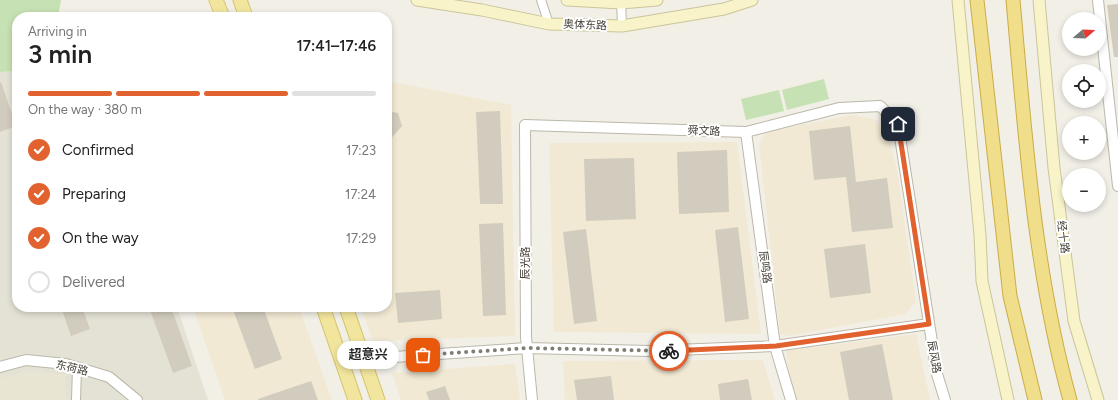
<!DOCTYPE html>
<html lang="en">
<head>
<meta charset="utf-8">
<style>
  :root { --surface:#fff; --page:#f2f2f2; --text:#222; --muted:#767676; --line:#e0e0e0; --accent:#e1622e }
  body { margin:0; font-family:Figtree,"Noto Sans SC",sans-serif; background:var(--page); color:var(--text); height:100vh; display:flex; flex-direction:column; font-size:15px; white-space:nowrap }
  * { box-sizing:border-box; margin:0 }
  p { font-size:13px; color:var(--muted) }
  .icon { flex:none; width:22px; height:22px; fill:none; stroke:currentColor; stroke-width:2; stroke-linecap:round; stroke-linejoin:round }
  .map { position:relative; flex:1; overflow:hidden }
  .drawer { position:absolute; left:12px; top:12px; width:380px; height:300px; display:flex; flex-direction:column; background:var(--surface); border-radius:16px; box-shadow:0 2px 6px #0003 }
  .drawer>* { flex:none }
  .needle { width:26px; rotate:71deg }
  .fabs { position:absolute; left:1062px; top:12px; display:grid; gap:8px }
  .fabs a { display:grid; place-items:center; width:44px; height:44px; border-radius:50%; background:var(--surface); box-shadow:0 2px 6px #0003; font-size:20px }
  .pin { position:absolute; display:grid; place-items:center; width:34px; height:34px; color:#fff; margin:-17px; border-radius:8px; box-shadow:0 2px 6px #0006 }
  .courier { position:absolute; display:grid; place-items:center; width:40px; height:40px; margin:-20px; border:3px solid #e1622e; border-radius:50%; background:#fff; color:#222; box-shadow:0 1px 5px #0007 }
  .bubble { position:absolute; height:28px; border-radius:14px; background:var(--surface); box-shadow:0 2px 6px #0003; font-size:13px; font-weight:600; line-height:28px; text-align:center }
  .head em { font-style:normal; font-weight:600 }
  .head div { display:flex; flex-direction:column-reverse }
  .head { display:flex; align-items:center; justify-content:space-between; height:68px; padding:0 16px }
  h1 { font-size:26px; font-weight:600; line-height:30px }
  .bar { display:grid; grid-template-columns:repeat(4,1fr); gap:6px 4px; align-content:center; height:48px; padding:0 16px }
  .bar i { height:5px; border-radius:3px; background:var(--line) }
  .bar .active { background:var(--accent) }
  .bar p { grid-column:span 4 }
  ol { padding:0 16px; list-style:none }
  li { display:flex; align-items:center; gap:12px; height:44px }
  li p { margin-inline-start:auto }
  li .icon { padding:4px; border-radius:50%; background:var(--accent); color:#fff; stroke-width:4 }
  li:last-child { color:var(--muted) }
  li i { width:22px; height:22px; border:2px solid var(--line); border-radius:50% }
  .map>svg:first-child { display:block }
  .residential { fill:#e4e2d5 }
  .commercial { fill:#f1e9d3 }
  .education { fill:#e8e5d2 }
  .green { fill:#c6e1b3 }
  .building { fill:#d1ccbd }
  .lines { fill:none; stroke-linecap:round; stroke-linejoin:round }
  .minor-casing { stroke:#bbb8aa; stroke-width:10 }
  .tertiary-casing { stroke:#bbb8aa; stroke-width:12 }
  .secondary-casing { stroke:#cbc59b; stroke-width:13 }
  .primary-casing { stroke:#d5c570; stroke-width:15 }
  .trunk-casing { stroke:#caad47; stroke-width:15 }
  .minor { stroke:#fff; stroke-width:8 }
  .tertiary { stroke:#fff; stroke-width:10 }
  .secondary { stroke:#f8f3c9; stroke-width:11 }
  .primary { stroke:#f2e69e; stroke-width:13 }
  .trunk { stroke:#f0de8a; stroke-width:13 }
  .done { stroke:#807d74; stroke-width:4; stroke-dasharray:0 7.2 }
  .route { stroke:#e1622e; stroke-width:5 }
  .labels { text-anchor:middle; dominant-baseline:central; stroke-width:4; stroke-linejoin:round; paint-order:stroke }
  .street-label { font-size:11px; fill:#434036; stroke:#fff }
</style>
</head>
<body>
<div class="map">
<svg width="1118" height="400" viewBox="0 0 1118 400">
  <rect width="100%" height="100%" fill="#f1efe6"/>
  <path class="residential" d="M17,71V307H177L208,400H0V72Z"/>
  <path class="commercial" d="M387,81L511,105L515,336L373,341L361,307H387Z
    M852,115L874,119L888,134L897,170L916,302L905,314L789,336L780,334L759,144L766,132Z
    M737,142L761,334L554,332L549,143Z
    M193,307H299L332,400H225Z
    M916,334L930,400H796L788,366L786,351Z
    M763,360L775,400H565L563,361Z
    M515,364L520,400H401L392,373Z"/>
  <path class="education" d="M28,371L65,375L66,400H0V378Z"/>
  <path class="green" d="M0,0H61L58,17H17V71L0,72Z
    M824,79L829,99L787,110L782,90Z
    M779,90L784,111L746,120L741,99Z"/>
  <path class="building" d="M1118,4V57H1114L1107,5Z
    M1,82L16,126L0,132V83Z
    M387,111L398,113L402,126L387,143Z
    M500,111L503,204H480L476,112Z
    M850,126L856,182L887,178L893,228L852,232L846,177L814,180L809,131Z
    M727,150L729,212L679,214L677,152Z
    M634,158L636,219L586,221L584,159Z
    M503,223L506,315L483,316L479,224Z
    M738,227L749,319L725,322L715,230Z
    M586,229L597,321L574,324L563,232Z
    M865,244L871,293L830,298L824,249Z
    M440,290L442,319L398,323L395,293Z
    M61,307H82L90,329L71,336Z
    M149,307H171L192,366L173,373Z
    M232,307H263L282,359L255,369Z
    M882,344L893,400H849L840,352Z
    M611,376L614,400H577L574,380Z
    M748,379L752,400H720L718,384Z
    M311,381L318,400H258V399Z
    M445,386L450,400H429L426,392Z"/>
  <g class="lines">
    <defs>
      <path id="minor" d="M541,0L549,24
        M621,0L622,26
        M76,400L77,368"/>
      <path id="tertiary" d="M1098,0L1118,186
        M746,132L775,346L791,400
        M364,359L527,348L649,351L775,346L929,324
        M0,367L26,360L66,364L109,377L137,400
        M532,400L526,337L525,125L746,132L839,108L880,106L898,124L937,374L945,400"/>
      <path id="secondary" d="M417,0L482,10L549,24L622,26L724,9L752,0
        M567,0L621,3L657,0
        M958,0L980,235L982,281L1008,400
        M1039,0L1054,168L1074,321L1098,400"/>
      <path id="primary" d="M216,0L223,17
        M240,0L246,17
        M323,307L355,400
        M346,307L378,400"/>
      <path id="trunk" d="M977,0L1010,296L1035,400
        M1013,0C1025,134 1034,270 1070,400"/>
    </defs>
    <use href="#minor" class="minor-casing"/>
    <use href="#tertiary" class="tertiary-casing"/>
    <use href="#secondary" class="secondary-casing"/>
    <use href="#primary" class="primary-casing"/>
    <use href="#trunk" class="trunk-casing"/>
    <use href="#minor" class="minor"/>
    <use href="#tertiary" class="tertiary"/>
    <use href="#secondary" class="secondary"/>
    <use href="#primary" class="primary"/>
    <use href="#trunk" class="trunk"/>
  </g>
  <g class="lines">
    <path class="done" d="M423,355L527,348L669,351"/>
    <path class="route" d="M669,351L776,346L929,324L898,124"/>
  </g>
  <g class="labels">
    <g class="street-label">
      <text transform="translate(585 25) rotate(2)">奥体东路</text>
      <text transform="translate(704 131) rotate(2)">舜文路</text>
      <text transform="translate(1063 237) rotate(83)">经十路</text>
      <text transform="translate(525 263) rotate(-90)">辰光路</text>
      <text transform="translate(765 267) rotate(82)">辰鸣路</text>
      <text transform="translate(934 357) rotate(80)">辰风路</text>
      <text transform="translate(72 368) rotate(13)">东荷路</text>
    </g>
  </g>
</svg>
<div class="fabs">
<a><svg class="needle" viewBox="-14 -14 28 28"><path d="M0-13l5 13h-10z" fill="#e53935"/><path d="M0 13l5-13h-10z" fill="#767676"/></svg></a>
<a><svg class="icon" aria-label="locate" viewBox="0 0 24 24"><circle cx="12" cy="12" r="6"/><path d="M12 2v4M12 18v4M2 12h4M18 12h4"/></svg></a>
<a>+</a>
<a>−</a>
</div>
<div class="pin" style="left:423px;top:355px;background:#ea580c"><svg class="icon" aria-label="bag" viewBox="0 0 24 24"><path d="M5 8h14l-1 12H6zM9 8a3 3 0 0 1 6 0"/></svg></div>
<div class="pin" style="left:898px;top:124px;background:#1f2937"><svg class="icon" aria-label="home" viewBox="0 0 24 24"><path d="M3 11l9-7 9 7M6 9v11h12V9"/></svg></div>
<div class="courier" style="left:669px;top:351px"><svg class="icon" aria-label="bike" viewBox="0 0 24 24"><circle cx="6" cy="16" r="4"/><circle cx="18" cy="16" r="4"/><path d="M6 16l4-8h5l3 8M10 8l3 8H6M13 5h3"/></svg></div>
<div class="bubble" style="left:337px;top:341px;width:62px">超意兴</div>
<section class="drawer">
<div class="head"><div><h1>3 min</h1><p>Arriving in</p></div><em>17:41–17:46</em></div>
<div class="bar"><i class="active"></i><i class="active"></i><i class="active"></i><i></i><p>On the way · 380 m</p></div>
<ol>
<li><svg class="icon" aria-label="check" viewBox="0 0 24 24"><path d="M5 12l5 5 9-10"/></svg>Confirmed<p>17:23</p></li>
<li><svg class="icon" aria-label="check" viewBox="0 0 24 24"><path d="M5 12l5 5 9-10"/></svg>Preparing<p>17:24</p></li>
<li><svg class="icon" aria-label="check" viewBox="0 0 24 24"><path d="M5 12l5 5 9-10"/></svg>On the way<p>17:29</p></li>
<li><i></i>Delivered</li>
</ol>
</section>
</div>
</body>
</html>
